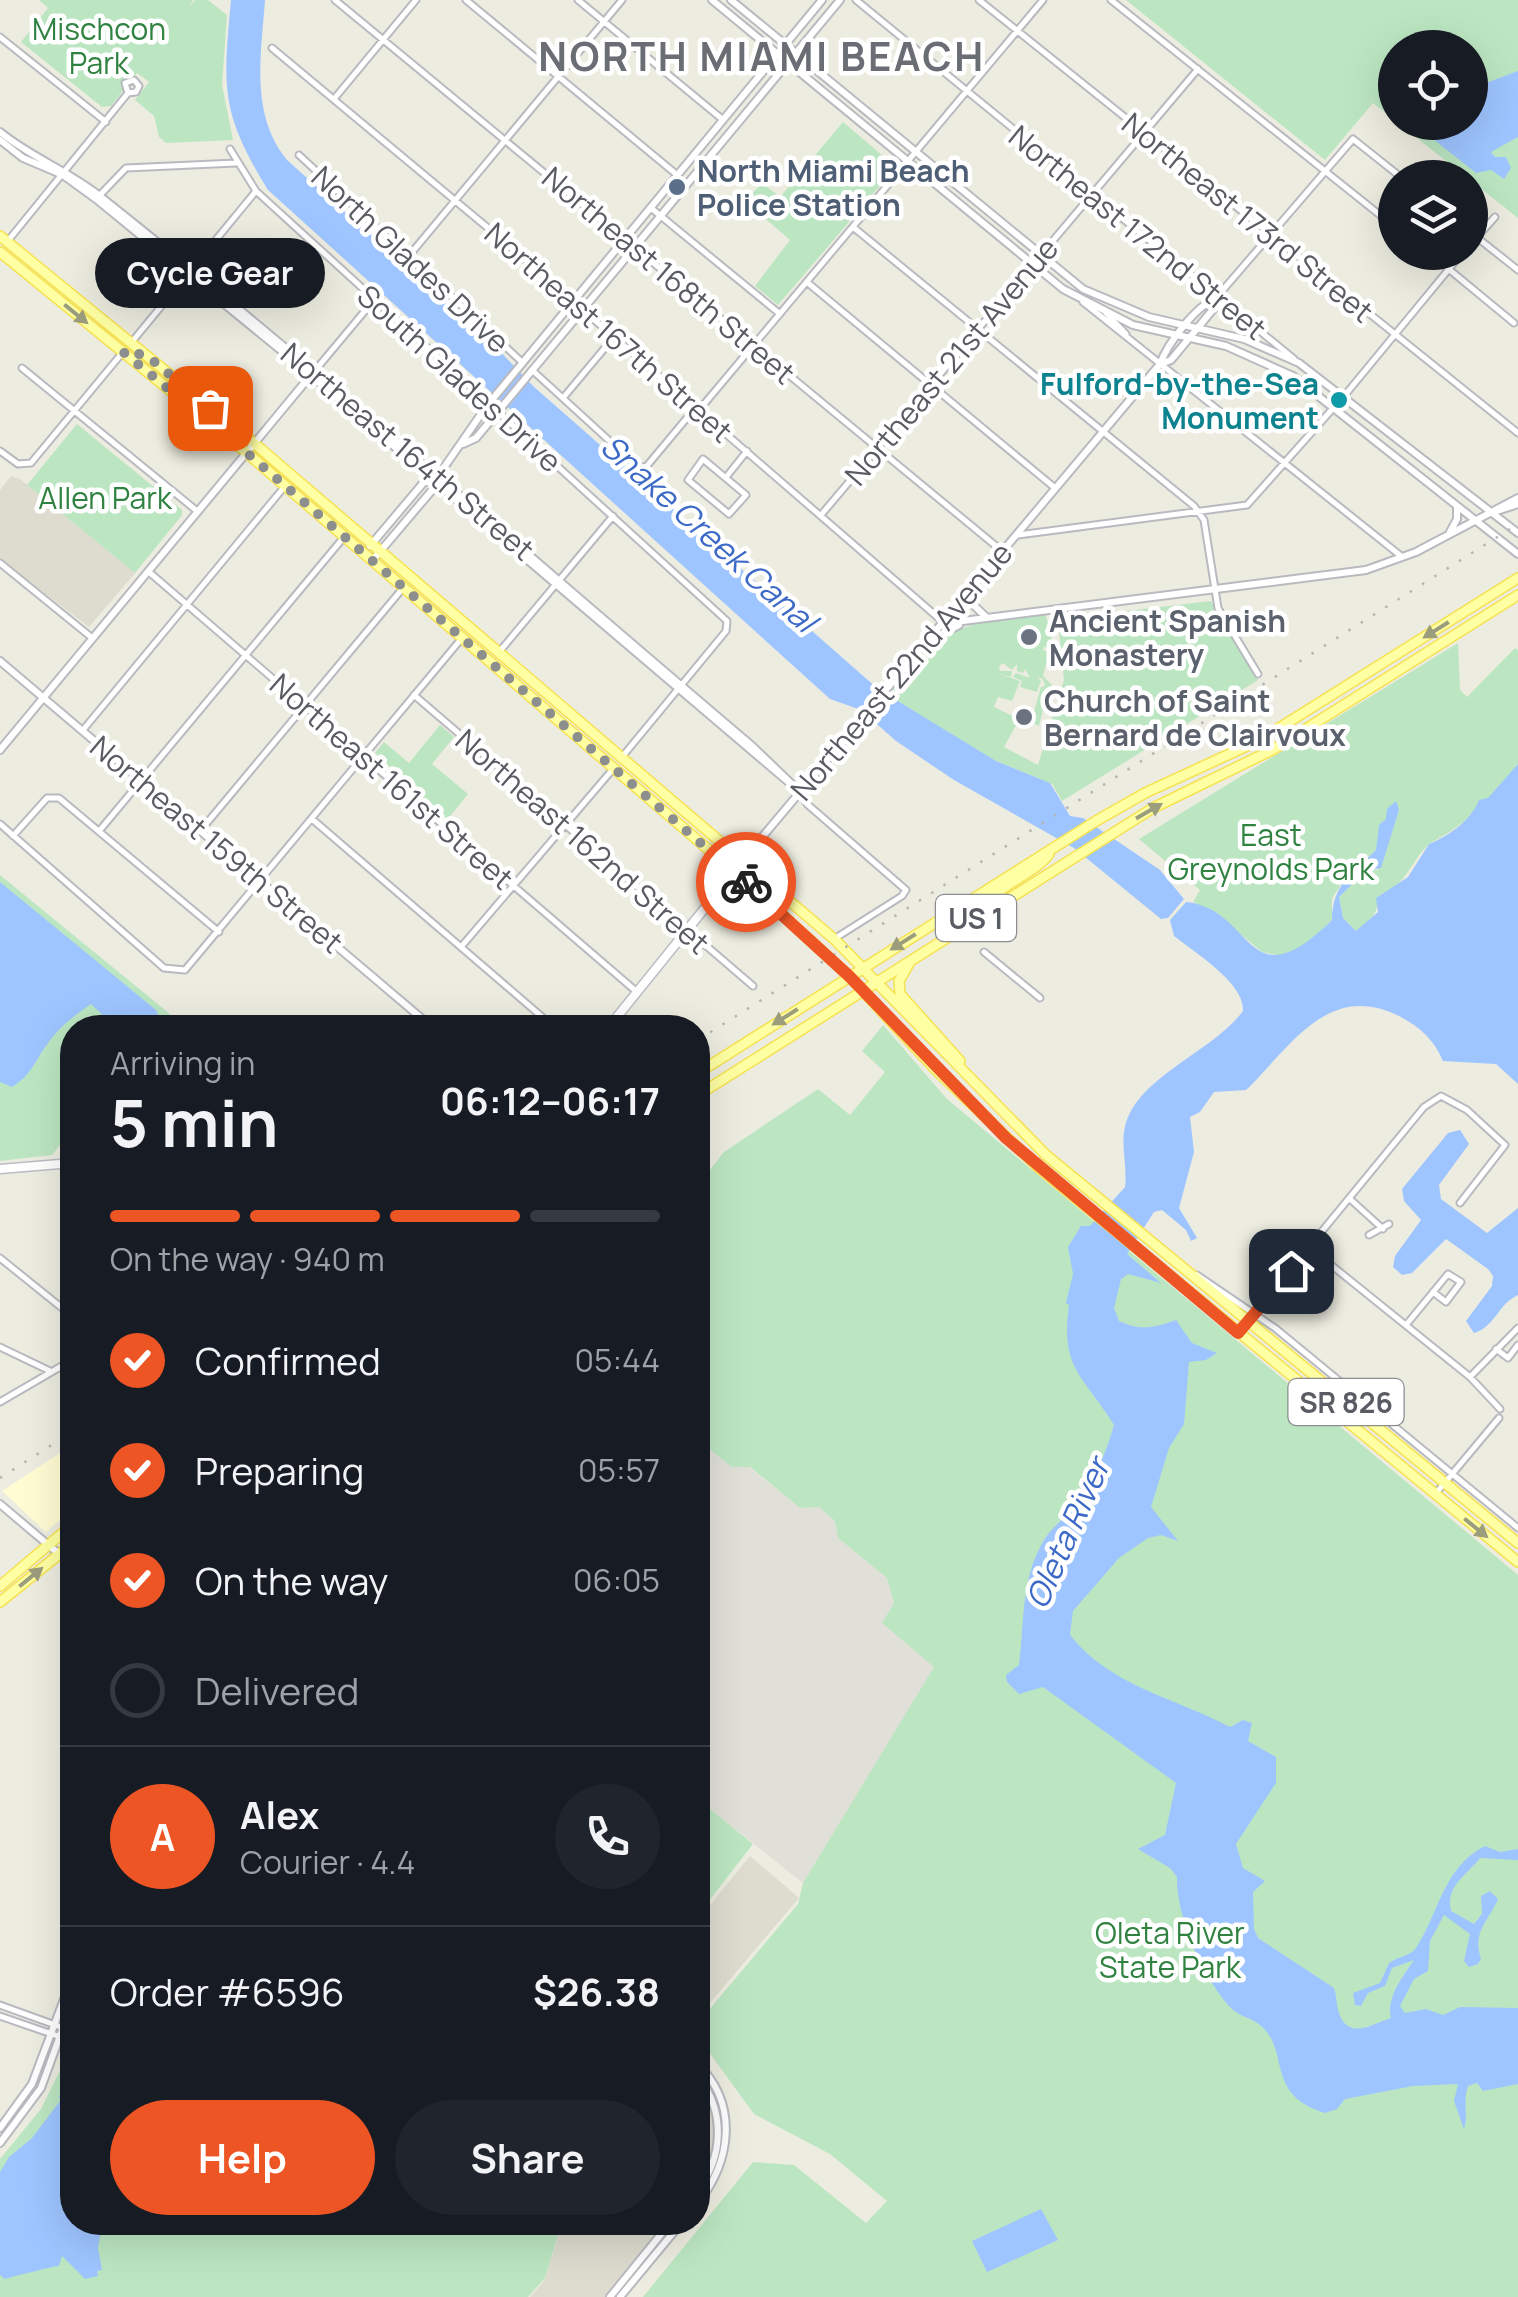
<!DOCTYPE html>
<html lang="en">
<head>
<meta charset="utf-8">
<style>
  :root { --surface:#171b24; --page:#20242c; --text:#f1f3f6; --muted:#9ea1a6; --line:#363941; --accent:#ee5525 }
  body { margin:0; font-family:Manrope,sans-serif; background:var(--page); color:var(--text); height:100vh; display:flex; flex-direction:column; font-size:38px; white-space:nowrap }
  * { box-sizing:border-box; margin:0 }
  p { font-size:32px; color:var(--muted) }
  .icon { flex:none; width:55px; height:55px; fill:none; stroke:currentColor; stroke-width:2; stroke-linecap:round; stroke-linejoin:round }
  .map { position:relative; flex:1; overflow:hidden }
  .sheet { position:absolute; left:60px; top:1015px; width:650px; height:1220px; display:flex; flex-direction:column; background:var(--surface); border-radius:40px; box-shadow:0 10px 40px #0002 }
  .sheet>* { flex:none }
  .buttons { position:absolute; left:1378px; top:30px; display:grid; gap:20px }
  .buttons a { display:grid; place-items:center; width:110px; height:110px; border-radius:50%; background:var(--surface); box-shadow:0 10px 40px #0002; font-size:50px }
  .pin { position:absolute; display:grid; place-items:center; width:85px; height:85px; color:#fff; margin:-42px; border-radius:20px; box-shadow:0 5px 15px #0006 }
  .courier { position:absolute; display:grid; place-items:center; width:100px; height:100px; margin:-50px; border:8px solid #ee5525; border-radius:50%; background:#fff; color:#222; box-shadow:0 2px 12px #0007 }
  .bubble { position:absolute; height:70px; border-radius:35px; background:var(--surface); box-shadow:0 10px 40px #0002; font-size:32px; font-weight:700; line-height:70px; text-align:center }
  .headline em { font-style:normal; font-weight:700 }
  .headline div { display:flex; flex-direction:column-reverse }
  .headline { display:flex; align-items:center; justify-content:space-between; height:170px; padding:0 50px }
  h1 { font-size:65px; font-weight:700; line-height:75px }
  .bar { display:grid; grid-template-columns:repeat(4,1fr); gap:15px 10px; align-content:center; height:120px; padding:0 50px }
  .bar i { height:12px; border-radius:8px; background:var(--line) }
  .bar .selected { background:var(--accent) }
  .bar p { grid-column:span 4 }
  .line { display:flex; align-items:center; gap:25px; padding:0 50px; border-top:2px solid var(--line) }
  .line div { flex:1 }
  .round { display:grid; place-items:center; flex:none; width:105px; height:105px; border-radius:52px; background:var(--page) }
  ol { padding:0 50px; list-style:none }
  li { display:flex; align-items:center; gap:30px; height:110px }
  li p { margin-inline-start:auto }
  li .icon { padding:10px; border-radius:50%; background:var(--accent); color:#fff; stroke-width:4 }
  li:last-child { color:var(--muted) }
  li i { width:55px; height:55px; border:5px solid var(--line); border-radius:50% }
  .cta { display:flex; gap:20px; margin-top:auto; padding:20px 50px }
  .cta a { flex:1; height:115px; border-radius:60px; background:var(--accent); color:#fff; font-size:40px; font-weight:700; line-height:115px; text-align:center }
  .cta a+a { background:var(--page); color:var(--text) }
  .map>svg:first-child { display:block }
  .commercial { fill:#fffcd4 }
  .industrial { fill:#e0dfd8 }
  .education { fill:#dddccf }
  .green { fill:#bce6c2 }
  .water { fill:#9ec5ff }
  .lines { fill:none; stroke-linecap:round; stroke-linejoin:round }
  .minor-casing { stroke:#b8bac0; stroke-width:9 }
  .tertiary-casing { stroke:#b8bac0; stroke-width:10 }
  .secondary-casing { stroke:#bbbdc5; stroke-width:11 }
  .primary-casing { stroke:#f6e251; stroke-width:12 }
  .minor { stroke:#fff; stroke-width:5 }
  .tertiary { stroke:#fff; stroke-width:6 }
  .secondary { stroke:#fff; stroke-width:8 }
  .primary { stroke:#ffffa3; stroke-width:9 }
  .rail { stroke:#b4b5b5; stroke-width:2.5; stroke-dasharray:2.5 12; stroke-linecap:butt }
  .oneway { fill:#9b9d7c }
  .done { stroke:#8d8e8e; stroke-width:10; stroke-dasharray:0 18 }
  .route { stroke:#ee5525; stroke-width:12 }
  .service-dot { fill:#5c6f8a; stroke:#fff; stroke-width:4 }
  .culture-dot { fill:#0f9aa8; stroke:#fff; stroke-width:4 }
  .worship-dot { fill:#6b7280; stroke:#fff; stroke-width:4 }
  .labels { text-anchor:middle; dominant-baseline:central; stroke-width:9; stroke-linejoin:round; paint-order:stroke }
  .shield { fill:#fff; stroke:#8b8d91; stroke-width:2.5 }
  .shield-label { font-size:28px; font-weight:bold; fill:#595c62 }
  .park-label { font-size:30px; fill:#308241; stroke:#fff }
  .service-label { font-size:30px; font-weight:bold; fill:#4e5e75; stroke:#fff; text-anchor:start }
  .street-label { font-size:30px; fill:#595c62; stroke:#fff }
  .culture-label { font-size:30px; font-weight:bold; fill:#0d838f; stroke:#fff; text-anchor:end }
  .worship-label { font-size:30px; font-weight:bold; fill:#5b616d; stroke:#fff; text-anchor:start }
  .water-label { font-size:32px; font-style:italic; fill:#3d6ac6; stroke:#fff }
  .district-label { font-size:40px; font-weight:bold; letter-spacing:2.5px; fill:#6a6e74; stroke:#fff }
</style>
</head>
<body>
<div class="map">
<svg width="1518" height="2297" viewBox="0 0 1518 2297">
  <rect width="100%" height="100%" fill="#edece0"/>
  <path class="commercial" d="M72,1445V1510L46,1532L2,1491Z"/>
  <path class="industrial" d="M698,1440L732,1467H749L800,1508L819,1507L835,1521L838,1538L887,1578L894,1603L882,1623L935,1667L803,1883L698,1799Z"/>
  <path class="education" d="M11,476L20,479L135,573L89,627L0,559V490Z
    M750,1856L799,1898L698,2017V1920Z
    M698,2081L710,2104L715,2132L710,2161L698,2185Z
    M563,2223H666L605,2297H530L544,2281Z"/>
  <path class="green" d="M39,0H193L189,7L195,0H208L227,15L222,85L233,140L166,143L159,137L154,116L135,100L149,82L137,73L111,106L102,107L21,42L48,8Z
    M1126,0H1518V218L1398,123L1470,122V48H1395V120L1373,103L1325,160Z
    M843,122L896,167L778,305L755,286L790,240L745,201L762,183L780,197Z
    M77,424L182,510V515L135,573L27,485Z
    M1211,601L1258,680L1062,801L1052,784L996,761L891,699L890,691C944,624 963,623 1045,613C1049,629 1055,634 1050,651L1044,646L1043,650L1049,652L1043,676L1052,685L1050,708L1043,710L1039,726L1031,722L1041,687L1045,686L1043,679L1037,677L1041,681L1037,692L1020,687L1022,681L1013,677L1016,673L1030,678L1025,669L1023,673L1017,671V664L1012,670L1003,663L999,666L1000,671H1012L1011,677L996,673L1020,681L1012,701L998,697L994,707L1017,718L1016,724L1021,726L1015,727L1004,747L1038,765L1064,680L1058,619Z
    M1458,643L1460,690L1467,697L1515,648L1518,650V764C1496,794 1466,825 1434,841C1413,853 1409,885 1381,894C1378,911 1371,923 1356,931L1343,918L1339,897L1366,870H1378L1399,810L1393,806L1376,850L1347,876L1332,898V920L1311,941L1283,956L1262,952L1211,910L1193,902L1200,890L1139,839Z
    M440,725L454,737L432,764L468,794L447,820L375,753L384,742L409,763Z
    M0,875L170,1014L158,1027L72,1028V1130L52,1155L0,1161Z
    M883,1025L947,1099L1518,1575V2297H643L753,2162L794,2165L866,2223L887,2201L830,2154L754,2114L698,2037V2023L798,1904L803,1883L934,1667L882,1623L894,1603L887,1578L838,1538L835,1521L819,1507L800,1508L750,1467H732L698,1440V1185L724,1152L818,1089L850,1115L885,1072L862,1051Z
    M698,1799L753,1844L698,1915Z
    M71,2024L72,2222L562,2223L545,2278L528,2297H0V2159L41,2109L65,2060Z"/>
  <path class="water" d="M231,0H265C261,56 250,115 287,160L496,347L533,386L878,689L996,761L1050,783L1070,816L1083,818L1160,870L1184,899L1168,918L1161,919L1074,848L954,780L896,741L861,710L830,699L268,190C220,112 223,88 231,0Z
    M1518,71V137L1491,152L1495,157H1506L1511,168L1504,179L1491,170L1476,173L1413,123L1470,122V89Z
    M1518,764V1084L1496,1064L1443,1061C1434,1040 1421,1028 1401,1017C1328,979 1290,1048 1246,1090L1214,1092L1200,1112L1190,1117L1194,1152L1179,1208L1197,1238L1191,1241L1186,1230L1162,1210L1154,1212L1127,1254L1161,1283L1128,1274L1121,1279L1114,1308L1119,1321C1140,1331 1154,1328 1176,1320L1192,1343L1217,1353L1206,1360L1189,1362L1184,1424L1169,1448L1151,1507L1178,1541L1161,1535L1148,1538L1119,1558L1073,1611L1070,1635C1110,1686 1175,1698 1230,1727L1243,1720L1252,1723L1248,1741L1276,1757V1783L1236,1844L1243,1868L1265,1881L1253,1892L1254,1929L1258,1938L1334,1988C1337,1996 1336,2005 1339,2013C1349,2041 1372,2024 1391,2018C1386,1997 1403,1977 1414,1960L1392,1968L1385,1986L1368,1993L1361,2006L1355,2005L1353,1993L1380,1983L1389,1963C1397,1957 1412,1955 1416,1948C1439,1913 1443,1867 1485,1846L1500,1852L1518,1849V1860L1480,1858C1467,1875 1445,1886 1451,1911L1474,1924L1482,1914L1481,1896L1490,1891L1498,1899C1488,1922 1472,1932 1481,1959L1478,1964L1469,1967L1464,1961L1470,1934L1444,1915L1430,1941L1428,1971L1414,1979L1400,2006L1405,2013L1426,2009L1443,2015L1460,2007L1518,2008V2084L1483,2091L1477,2083L1468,2086C1462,2104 1469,2113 1464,2129L1454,2101L1458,2084L1413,2086L1345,2099L1337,2109L1325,2113C1264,2095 1291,2050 1260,2025C1252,2018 1241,2017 1233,2010C1205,1984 1175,1913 1177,1877L1170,1868L1138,1849L1165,1835L1176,1783L1043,1687L1019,1694L1007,1682L1006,1675L1019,1665C1025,1620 1020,1577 1046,1537C1055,1524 1069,1515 1078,1503C1094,1482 1107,1450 1114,1425C1083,1375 1060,1369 1069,1305L1066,1303L1073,1274L1068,1247L1081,1226H1090L1125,1187C1128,1164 1118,1140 1128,1117C1146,1074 1215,1049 1243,1011C1245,983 1194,952 1174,936L1170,920L1186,902C1255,909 1245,1005 1332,920C1332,885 1352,873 1376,850L1379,825L1386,819L1387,809L1396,801L1399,810L1381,868L1366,871L1339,897L1343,918L1356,931L1378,912L1376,898L1408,877L1429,844C1448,836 1471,821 1479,800L1488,798Z
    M0,882L156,1010L160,1020L155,1027H115L91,1004C75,1015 59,1027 48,1043C35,1060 32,1075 12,1087L0,1082Z
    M1460,1130L1469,1144L1439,1185L1441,1199L1487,1233L1518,1208V1295C1499,1303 1494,1328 1474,1333L1466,1321L1492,1286L1493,1276L1488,1269L1446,1239L1412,1273L1402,1275L1393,1267L1395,1256L1421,1220L1404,1201L1402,1189L1448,1133Z
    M72,2084V2222L102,2223L98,2248L102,2270L97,2271L98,2276L85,2279L62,2256L59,2266C55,2266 7,2278 5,2279L0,2275V2172L9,2157L32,2138L60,2101L59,2096Z
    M1041,2209L1058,2240L987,2272L972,2241Z"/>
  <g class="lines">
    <defs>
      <path id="minor" d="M335,0L1002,551
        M466,0L676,174
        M578,0L722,119
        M856,0L1294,359
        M979,0L1518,433
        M1111,0L1395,227
        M0,37L106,122
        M272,48L494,233L942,621
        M334,99L416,0
        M230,149L256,191L727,621L726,631L622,757
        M299,155L523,363
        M98,197L126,168L236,163
        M651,208L780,314
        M853,227L1194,506L1204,520L1218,608L1258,674
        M1470,232L1518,270
        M7,242L128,93L136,92L139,86L134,80L125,83L128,93
        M1470,245L1495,217
        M1428,252L1514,323
        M408,257L622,0
        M808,283L1055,488
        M1216,298L1353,139L1402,178
        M1083,302L1401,556
        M1106,313L1126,334
        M131,343L256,191
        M22,368L197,511
        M532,370L637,466L646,467L691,413L705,403L1043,0
        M313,373L374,300
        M1345,395L1463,252
        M563,398L614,337
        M0,451L18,464L31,463L123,352
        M703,459L746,495L729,514L688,480Z
        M727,476L747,451
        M821,515L1198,69
        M1018,535L1247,505L1335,406
        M0,563L91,637
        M149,572L637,992
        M500,651L613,516
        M414,695L753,986
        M83,730L285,486
        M799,791L807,804L906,890L902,896L834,939
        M312,819L555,1028
        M0,824L164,968L185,970L462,638
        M100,830L344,537
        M201,830L403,588
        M13,836L47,798H59L219,932
        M461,947L613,769
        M984,952L1040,998
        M1350,1199L1383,1229
        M1369,1235L1389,1224
        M1310,1248L1470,1377L1500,1409
        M0,1258L72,1316
        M1197,1275L1275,1328L1518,1528
        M1406,1325L1448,1274L1461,1282L1446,1302L1433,1292
        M1240,1331L1424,1107L1441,1096L1467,1110L1505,1145L1460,1203
        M0,1347L50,1371
        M1496,1349L1508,1358L1518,1345
        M1470,1377L1518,1328
        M0,1402L72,1360
        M1437,1492L1499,1418
        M0,2005L72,2031
        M0,2016L72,2041"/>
      <path id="tertiary" d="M712,0L1063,289L1133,325L1226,346L1293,376L1518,554
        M731,0L1083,289L1149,317L1244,339L1299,363L1518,533
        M0,132C32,158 69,171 101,197C322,373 534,561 750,744L799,791
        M0,140L23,158L63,175L96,199L289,357L799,791
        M1203,287L1207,302
        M1161,364L1171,360L1215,307L1216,298
        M463,444L476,438L840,0
        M1497,511L1518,504
        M1450,532L1457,519V507
        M370,546L424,482H433
        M372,561L433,489L434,482L486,407L822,0
        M964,596L985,616
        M942,621L955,622L1366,570L1416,552L1518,498
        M930,640L959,625
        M0,661L433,1028
        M0,750L311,375
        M742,861L1160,364C1168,343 1195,307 1216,298
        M0,1504L72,1565
        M698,2064C739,2105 731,2161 698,2203
        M698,2076C725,2111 724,2155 698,2190
        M0,2128L32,2084L72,1978
        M0,2143L41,2088L72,2003
        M610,2297L671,2222
        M620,2297L682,2222"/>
      <path id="secondary" d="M608,1028L742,862
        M0,1169L72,1163"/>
      <path id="primary" d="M0,236L255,444L834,939L1046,1155L1518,1543
        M0,252L247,453L752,887L849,976L936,1070L1037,1166L1518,1562
        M985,912C991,886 1033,876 1049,854
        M910,962L899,981L900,994L960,1061
        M698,1073L1096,821L1145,793L1260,740L1518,578
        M698,1095L1153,808L1274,749L1518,595
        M0,1586L72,1525
        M0,1602L72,1544"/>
    </defs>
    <use href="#minor" class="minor-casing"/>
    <use href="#tertiary" class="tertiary-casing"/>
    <use href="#secondary" class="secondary-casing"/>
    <use href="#primary" class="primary-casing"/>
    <use href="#minor" class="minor"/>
    <use href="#tertiary" class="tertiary"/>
    <use href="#secondary" class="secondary"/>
    <use href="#primary" class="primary"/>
    <path class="rail" d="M698,1040L1518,524
      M0,1478L72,1432"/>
  </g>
  <defs><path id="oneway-solid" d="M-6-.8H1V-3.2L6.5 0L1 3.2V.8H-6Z" transform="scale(2.5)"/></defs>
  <g class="oneway">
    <use href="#oneway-solid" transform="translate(76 314) rotate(39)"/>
    <use href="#oneway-solid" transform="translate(1436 630) rotate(148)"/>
    <use href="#oneway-solid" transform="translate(1149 811) rotate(-30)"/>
    <use href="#oneway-solid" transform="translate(903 942) rotate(148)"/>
    <use href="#oneway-solid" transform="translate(785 1017) rotate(148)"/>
    <use href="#oneway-solid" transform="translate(1476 1528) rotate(39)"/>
    <use href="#oneway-solid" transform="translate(31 1577) rotate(-39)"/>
  </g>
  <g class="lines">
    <path class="done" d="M210,408L146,355L123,352L247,453L746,882"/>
    <path class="route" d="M746,882L849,976L1006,1138L1238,1333L1291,1271"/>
  </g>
  <circle class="service-dot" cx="677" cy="187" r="10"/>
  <circle class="culture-dot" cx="1339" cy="400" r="10"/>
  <g class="worship-dot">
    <circle cx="1029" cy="637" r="10"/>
    <circle cx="1024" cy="717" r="10"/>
  </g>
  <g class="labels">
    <g class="shield">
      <rect x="936" y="895" width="80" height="46" rx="8"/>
      <rect x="1288.5" y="1379" width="115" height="46" rx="8"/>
    </g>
    <g class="shield-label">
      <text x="976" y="918">US 1</text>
      <text x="1346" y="1402">SR 826</text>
    </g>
    <g class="park-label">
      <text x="99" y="28">Mischcon<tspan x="99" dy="34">Park</tspan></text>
      <text x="105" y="497">Allen Park</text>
      <text x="1271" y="834">East<tspan x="1271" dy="34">Greynolds Park</tspan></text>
      <text x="1170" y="1932">Oleta River<tspan x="1170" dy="34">State Park</tspan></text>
    </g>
    <g class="service-label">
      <text x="697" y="170">North Miami Beach<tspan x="697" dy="34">Police Station</tspan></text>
    </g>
    <g class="street-label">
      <text transform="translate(1248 217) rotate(39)">Northeast 173rd Street</text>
      <text transform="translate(1138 232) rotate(39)">Northeast 172nd Street</text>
      <text transform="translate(411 259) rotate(43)">North Glades Drive</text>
      <text transform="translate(669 275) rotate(40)">Northeast 168th Street</text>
      <text transform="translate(609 332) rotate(41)">Northeast 167th Street</text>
      <text transform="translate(951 361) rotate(-50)">Northeast 21st Avenue</text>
      <text transform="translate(460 378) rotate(42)">South Glades Drive</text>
      <text transform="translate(408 451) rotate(40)">Northeast 164th Street</text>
      <text transform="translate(901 671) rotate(-50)">Northeast 22nd Avenue</text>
      <text transform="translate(392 781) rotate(41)">Northeast 161st Street</text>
      <text transform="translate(583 841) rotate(41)">Northeast 162nd Street</text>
      <text transform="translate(217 844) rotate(40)">Northeast 159th Street</text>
    </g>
    <g class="culture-label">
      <text x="1319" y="383">Fulford-by-the-Sea<tspan x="1319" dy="34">Monument</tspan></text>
    </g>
    <g class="worship-label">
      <text x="1049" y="620">Ancient Spanish<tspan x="1049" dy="34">Monastery</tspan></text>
      <text x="1044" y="700">Church of Saint<tspan x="1044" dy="34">Bernard de Clairvoux</tspan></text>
    </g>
    <g class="water-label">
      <text transform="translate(709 533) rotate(42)">Snake Creek Canal</text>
      <text transform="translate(1067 1533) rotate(-66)">Oleta River</text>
    </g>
    <g class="district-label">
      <text x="762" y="55">NORTH MIAMI BEACH</text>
    </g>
  </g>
</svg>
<div class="buttons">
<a><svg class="icon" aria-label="locate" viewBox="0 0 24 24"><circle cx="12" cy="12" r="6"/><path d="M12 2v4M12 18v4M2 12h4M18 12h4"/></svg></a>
<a><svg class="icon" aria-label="layers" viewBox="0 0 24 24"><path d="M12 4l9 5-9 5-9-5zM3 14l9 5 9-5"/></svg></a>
</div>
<div class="pin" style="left:210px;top:408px;background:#ea580c"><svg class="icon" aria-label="bag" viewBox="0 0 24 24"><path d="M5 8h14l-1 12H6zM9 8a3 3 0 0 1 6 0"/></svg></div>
<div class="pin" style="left:1291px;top:1271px;background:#1f2937"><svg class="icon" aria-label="home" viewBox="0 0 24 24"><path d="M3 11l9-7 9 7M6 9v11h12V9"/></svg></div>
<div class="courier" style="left:746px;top:882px"><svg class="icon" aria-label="bike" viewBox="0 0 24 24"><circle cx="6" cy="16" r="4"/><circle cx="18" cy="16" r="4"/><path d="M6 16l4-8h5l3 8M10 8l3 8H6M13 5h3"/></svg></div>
<div class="bubble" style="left:95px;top:238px;width:230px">Cycle Gear</div>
<section class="sheet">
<div class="headline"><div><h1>5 min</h1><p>Arriving in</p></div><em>06:12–06:17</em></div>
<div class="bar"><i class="selected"></i><i class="selected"></i><i class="selected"></i><i></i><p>On the way · 940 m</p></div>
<ol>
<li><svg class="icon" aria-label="check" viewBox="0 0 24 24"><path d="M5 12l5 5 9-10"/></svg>Confirmed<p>05:44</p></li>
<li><svg class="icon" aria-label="check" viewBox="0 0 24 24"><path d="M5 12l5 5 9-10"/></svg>Preparing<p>05:57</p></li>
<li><svg class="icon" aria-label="check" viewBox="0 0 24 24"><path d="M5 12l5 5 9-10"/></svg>On the way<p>06:05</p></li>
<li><i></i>Delivered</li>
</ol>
<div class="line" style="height:180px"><b class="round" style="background:var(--accent);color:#fff">A</b><div><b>Alex</b><p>Courier · 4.4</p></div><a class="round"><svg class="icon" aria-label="phone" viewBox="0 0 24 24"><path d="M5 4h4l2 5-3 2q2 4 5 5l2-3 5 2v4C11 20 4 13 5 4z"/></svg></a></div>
<div class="line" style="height:130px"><div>Order #6596</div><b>$26.38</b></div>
<div class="cta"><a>Help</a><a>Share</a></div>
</section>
</div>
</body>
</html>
